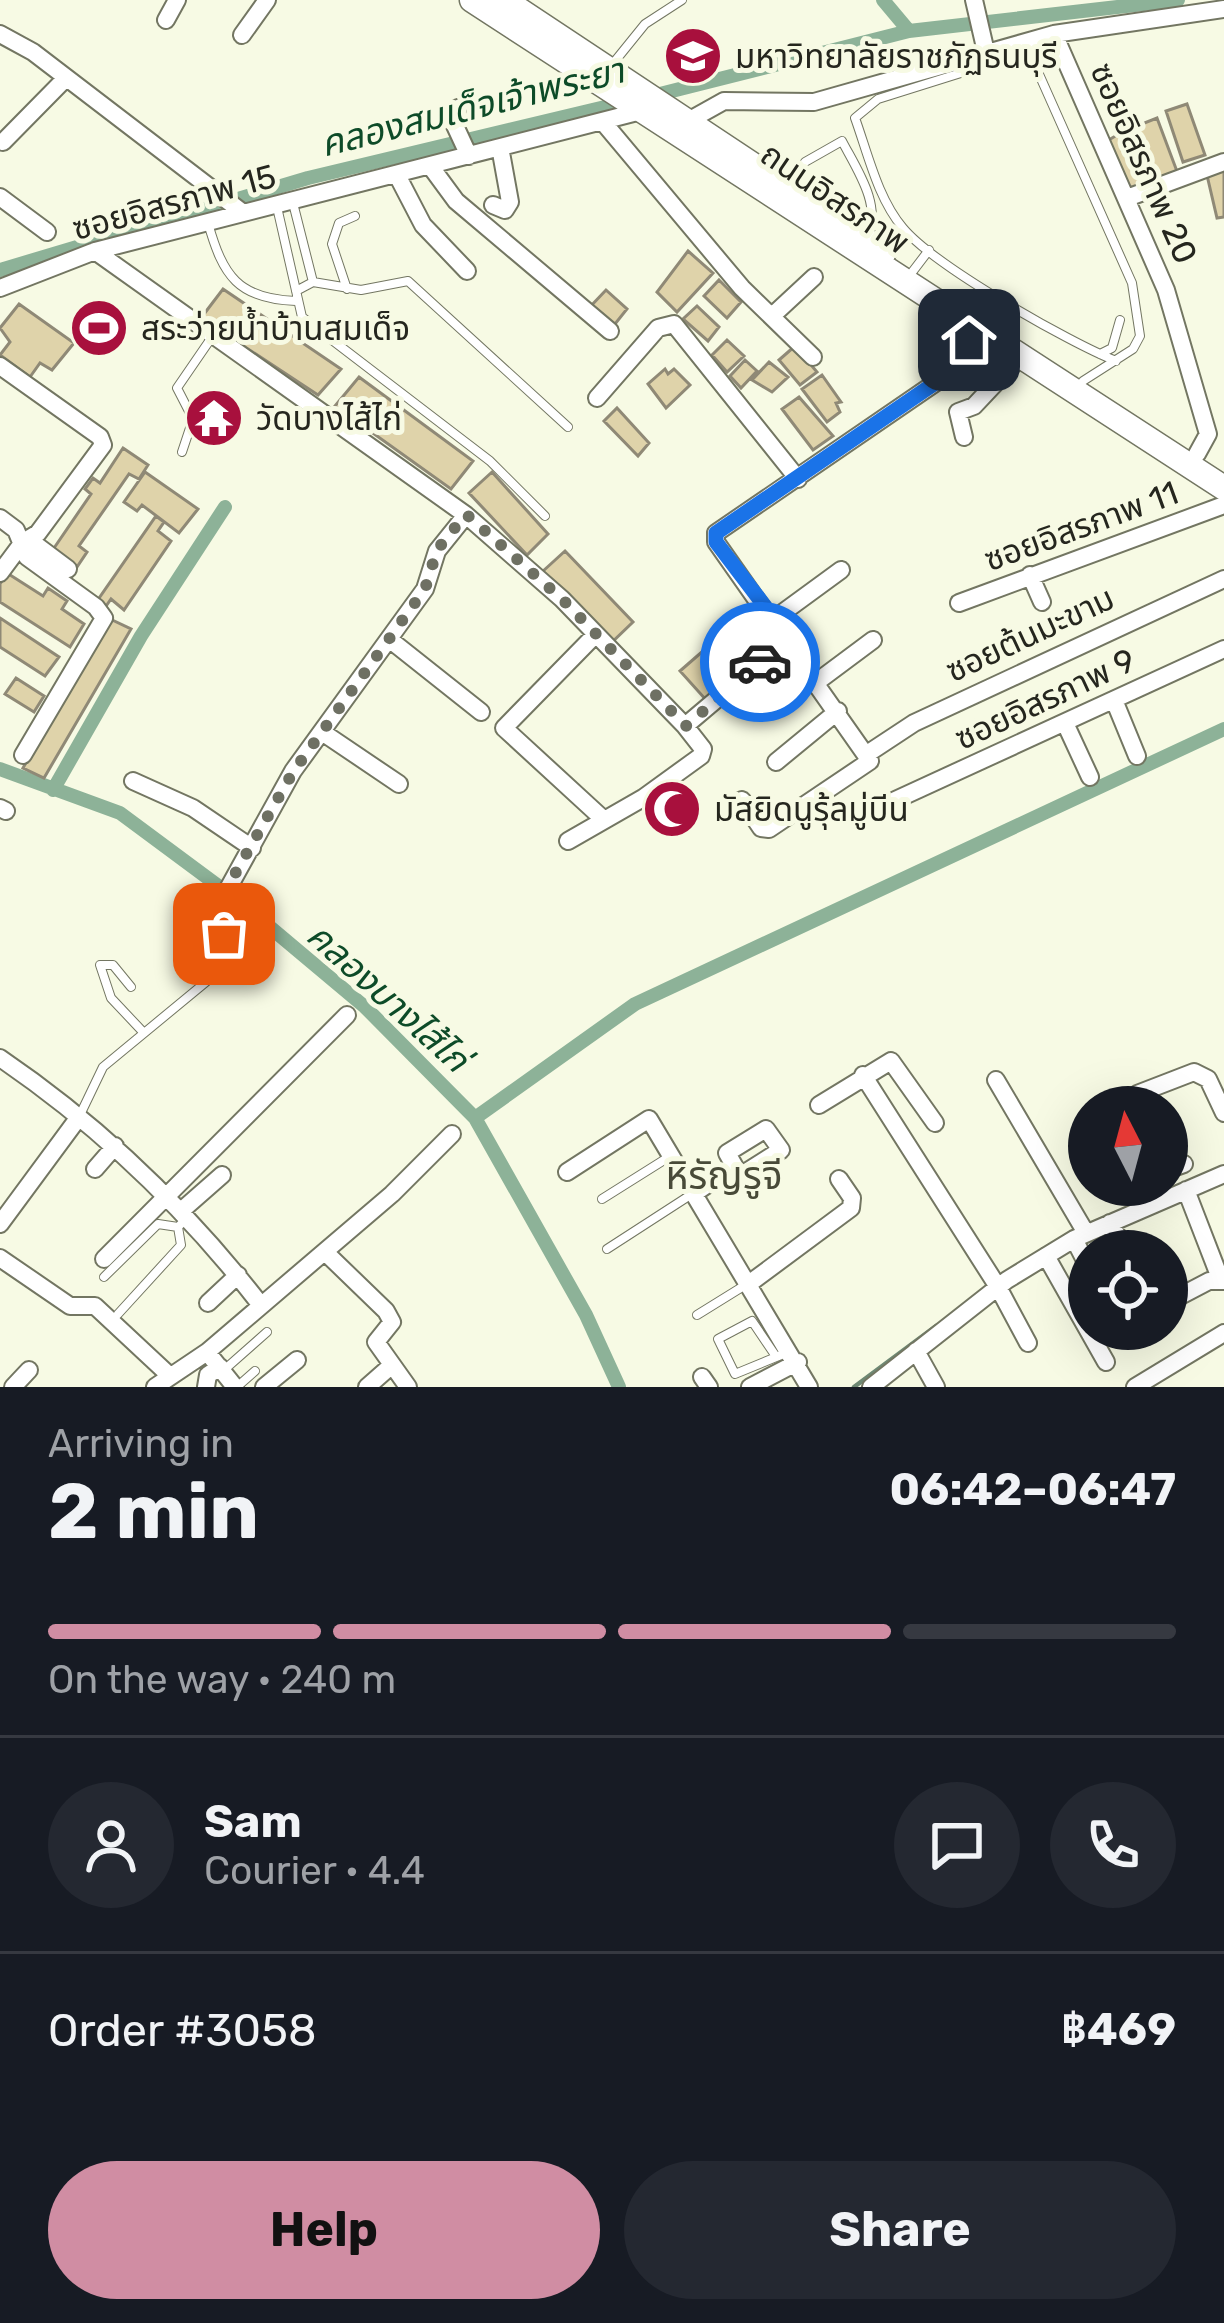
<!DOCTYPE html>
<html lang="en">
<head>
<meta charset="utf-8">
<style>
  :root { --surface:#171b24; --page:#242831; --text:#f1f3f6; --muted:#9ea1a6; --line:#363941; --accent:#d08da3 }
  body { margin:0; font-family:Rubik,"Noto Sans Thai",sans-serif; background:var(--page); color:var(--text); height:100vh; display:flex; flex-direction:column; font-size:45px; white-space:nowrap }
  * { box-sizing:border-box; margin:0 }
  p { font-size:39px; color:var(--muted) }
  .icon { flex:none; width:66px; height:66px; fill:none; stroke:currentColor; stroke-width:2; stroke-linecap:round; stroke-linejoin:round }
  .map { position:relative; height:1387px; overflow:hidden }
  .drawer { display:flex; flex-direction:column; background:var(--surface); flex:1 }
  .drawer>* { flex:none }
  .needle { width:78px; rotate:354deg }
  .controls { position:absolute; left:1068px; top:1086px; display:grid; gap:24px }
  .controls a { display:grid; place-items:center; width:120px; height:120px; border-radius:50%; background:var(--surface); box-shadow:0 12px 48px #0002; font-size:60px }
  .pin { position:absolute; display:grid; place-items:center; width:102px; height:102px; color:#fff; margin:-51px; border-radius:24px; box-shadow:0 6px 18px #0006 }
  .courier { position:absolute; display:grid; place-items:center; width:120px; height:120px; margin:-60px; border:9px solid #1a73e8; border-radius:50%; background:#fff; color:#222; box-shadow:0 3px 15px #0007 }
  .headline em { font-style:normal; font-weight:700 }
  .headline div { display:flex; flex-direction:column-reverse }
  .headline { display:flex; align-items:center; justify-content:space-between; height:204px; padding:0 48px }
  h1 { font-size:78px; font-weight:700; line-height:90px }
  .bar { display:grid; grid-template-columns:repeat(4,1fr); gap:18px 12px; align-content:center; height:144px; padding:0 48px }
  .bar i { height:15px; border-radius:9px; background:var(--line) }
  .bar .on { background:var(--accent) }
  .bar p { grid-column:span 4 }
  .line { display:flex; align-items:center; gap:30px; padding:0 48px; border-top:3px solid var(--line) }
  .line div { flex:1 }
  .round { display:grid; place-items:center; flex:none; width:126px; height:126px; border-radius:63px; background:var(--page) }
  .action { display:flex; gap:24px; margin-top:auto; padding:24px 48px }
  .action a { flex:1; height:138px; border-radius:72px; background:var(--accent); color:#111; font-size:48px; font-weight:700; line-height:138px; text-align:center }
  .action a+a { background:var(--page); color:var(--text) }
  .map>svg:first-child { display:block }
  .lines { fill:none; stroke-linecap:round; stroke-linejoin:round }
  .stream { stroke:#6e8873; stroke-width:4.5 }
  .canal { stroke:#8db298; stroke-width:14 }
  .building { fill:#dfd3aa; stroke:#8f8976; stroke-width:3 }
  .service-casing { stroke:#737662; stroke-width:10 }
  .minor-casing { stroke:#737662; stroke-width:20 }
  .secondary-casing { stroke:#737662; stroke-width:27 }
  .service { stroke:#fff; stroke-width:8 }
  .minor { stroke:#fff; stroke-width:16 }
  .secondary { stroke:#fff; stroke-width:24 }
  .done { stroke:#6e7063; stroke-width:12; stroke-dasharray:0 21.6 }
  .route { stroke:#1a73e8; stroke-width:15 }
  .labels { text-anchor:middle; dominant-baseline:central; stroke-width:10; stroke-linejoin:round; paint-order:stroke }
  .poi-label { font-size:33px; fill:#25261e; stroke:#f7fae4; text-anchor:start }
  .street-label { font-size:33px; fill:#25261e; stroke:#f7fae4 }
  .water-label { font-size:36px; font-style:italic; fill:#0d4b28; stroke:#f7fae4 }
  .quarter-label { font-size:39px; fill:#484a38; stroke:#f7fae4 }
</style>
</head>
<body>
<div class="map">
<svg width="1224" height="1387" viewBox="0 0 1224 1387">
  <rect width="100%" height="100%" fill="#f7fae4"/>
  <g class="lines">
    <path class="stream" d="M854,1387L936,1326"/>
    <path class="canal" d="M883,0L909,31
      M648,97L909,31L1178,0
      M0,270L308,178L626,102
      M0,769L120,813L240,902L365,1007L475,1118L586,1315L619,1387
      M53,790L141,636L225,507
      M475,1118L635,1004L1224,729"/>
  </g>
  <path class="building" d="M1187,104L1205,155L1183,162L1166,111Z
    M1157,118L1178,174L1155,182L1134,127Z
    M1132,126L1153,183L1129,191L1107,141Z
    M1224,165V217L1217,218L1206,171Z
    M688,251L713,273L677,312L657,292Z
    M719,280L741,302L727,318L704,296Z
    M223,289L341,369L318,395L201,318Z
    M606,290L627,309L611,329L589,308Z
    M19,304L74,343L52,370L40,363L30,377L0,355L10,342L0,328Z
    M697,306L719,327L708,341L683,319Z
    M727,340L744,356L727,372L712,355Z
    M795,346L817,372L800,385L779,360Z
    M745,360L757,371L741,388L730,376Z
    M769,362L788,377L772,392L752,380Z
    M665,369L668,374L674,369L690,385L666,408L648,384Z
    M822,375L841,402L836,403L840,412L827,422L802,389Z
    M359,377L473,461L451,489L335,406Z
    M799,397L833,436L813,450L782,409Z
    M617,408L649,443L638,456L604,421Z
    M123,448L148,465L139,479L129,474L79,546L87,552L77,567L52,551L91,494L85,489L93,478L100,483Z
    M145,472L198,509L179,533L142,505L137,511L124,502Z
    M492,472L548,534L527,555L469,493Z
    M156,516L164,522L158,531L171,541L124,610L111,599L104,609L95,604Z
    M565,551L633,622L609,645L542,572Z
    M7,573L43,596L48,588L67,601L62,609L84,624L70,647L0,602V584Z
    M749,611L774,643L707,701L680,671Z
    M0,618L59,657L45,676L0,647Z
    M108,618L131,629L44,778L23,768Z
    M16,678L44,696L34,712L5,694Z"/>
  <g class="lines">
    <defs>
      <path id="service" d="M611,66L645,24L682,0
        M805,162L842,141C856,168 884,208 866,237
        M293,203L313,282
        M277,207L302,317L490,461L545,516
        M208,223C223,276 238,299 296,301
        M913,271L929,250
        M347,289L332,244L339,223L355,216
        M296,291L313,282L361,290L408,281L568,427
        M1100,354L1112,348L1120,320
        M1083,381L1133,349L1140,336L1132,283L1034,63L1015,56L878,99L855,118C868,154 878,199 903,228C935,266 1068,342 1116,361
        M182,452L193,419L177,388L212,337
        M219,906L228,963
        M131,987L113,965H100L111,998L144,1033
        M79,1117L103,1067L258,939
        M602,1199L672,1155
        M607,1249L692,1194
        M104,1277L158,1224L178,1227
        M118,1314L181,1245L178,1227L186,1219
        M697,1315L747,1284
        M775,1355L752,1321L718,1339L735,1374L786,1353
        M224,1370L267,1332
        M238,1386L255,1371"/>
      <path id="minor" d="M974,0L986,52
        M166,20L177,0
        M0,34L33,52L242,212
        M1054,34L1166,290L1208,434L1197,454
        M242,35L267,0
        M458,108L451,117L469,156
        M690,120L724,101L814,102L1054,34L1224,9
        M603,122L742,288L813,357
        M3,142L65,79
        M431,167L456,201L610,331
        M397,175L423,225L467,271
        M0,197L47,232
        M1127,198L1224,162
        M493,205L505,210L510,202L500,147
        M95,251L466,515L562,599L685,726L703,749L701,756L643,798L568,841
        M0,288L95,251L645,110
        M772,316L814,277
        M0,366L100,437L103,445L38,533L23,542L0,573
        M597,398L658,328L674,324L798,479
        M964,437L958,412L974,406L1021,356
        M0,518L16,530L27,557L96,607L104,618L23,755
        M28,539L68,569
        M1030,575L1042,602
        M959,603L1224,505
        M774,619L841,570
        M595,635L504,728L602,818
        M389,639L481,712
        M818,681L873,640
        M1114,700L1137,756
        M1065,723L1090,777
        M685,726L789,638
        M322,732L399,784
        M867,754L914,723L1224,579
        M776,762L838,711
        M133,781L193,808L252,848
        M742,800L761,828L769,829L870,761L716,542V533L938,381L977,329
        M891,802L1224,649
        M0,808L6,811
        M219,905L293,771L425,589L437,551L466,515
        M0,1058C100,1126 186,1209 260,1304
        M863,1075L998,1287L1028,1343
        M996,1080L1086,1233
        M1137,1094L1194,1072L1208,1079L1224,1113
        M819,1105L891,1061L935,1123
        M766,1129L781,1150L740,1176L727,1153Z
        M95,1169L115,1146
        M1167,1170L1184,1164
        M567,1172L649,1119L809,1387
        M1186,1190L1220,1278
        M695,1193L733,1167
        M181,1211L222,1175
        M1110,1223L1125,1249
        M0,1224L79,1117
        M1074,1239L1089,1268
        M325,1252L386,1311L392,1322L376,1342L408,1387
        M1046,1256L1106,1362
        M0,1258L70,1306H95L169,1375
        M104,1259L347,1015
        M750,1283L851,1208L852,1198L839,1179
        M208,1303L238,1275
        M1167,1303L1209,1281H1224
        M916,1351L936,1387
        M207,1352L235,1387
        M702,1377L709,1387
        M13,1387L29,1370
        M155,1387L207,1352L392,1194L452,1134
        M206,1387L208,1375L220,1367
        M264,1387L297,1360
        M367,1387L392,1365
        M750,1387L798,1362
        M871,1387L1007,1280L1074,1239L1224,1174
        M1135,1387L1224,1333"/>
      <path id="secondary" d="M472,0L1224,488
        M504,0L884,252"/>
    </defs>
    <use href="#service" class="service-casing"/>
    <use href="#minor" class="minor-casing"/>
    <use href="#secondary" class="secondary-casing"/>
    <use href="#service" class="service"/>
    <use href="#minor" class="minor"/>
    <use href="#secondary" class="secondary"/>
  </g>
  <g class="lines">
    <path class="done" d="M224,934L223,895L293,772L425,589L437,550L466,514L562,599L686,726L760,662"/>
    <path class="route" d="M760,662L789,638L716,542V533L938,381L969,340"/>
  </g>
  <defs>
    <symbol id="university-disc" viewBox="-11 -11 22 22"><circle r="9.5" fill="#a8103d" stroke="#f7fae4"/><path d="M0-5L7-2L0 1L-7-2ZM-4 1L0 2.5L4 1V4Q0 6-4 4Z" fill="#fff"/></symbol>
    <symbol id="stadium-disc" viewBox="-11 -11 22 22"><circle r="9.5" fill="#a8103d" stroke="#f7fae4"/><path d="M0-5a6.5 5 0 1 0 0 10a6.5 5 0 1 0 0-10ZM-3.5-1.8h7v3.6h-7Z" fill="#fff"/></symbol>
    <symbol id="temple-disc" viewBox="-11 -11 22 22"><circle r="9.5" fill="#a8103d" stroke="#f7fae4"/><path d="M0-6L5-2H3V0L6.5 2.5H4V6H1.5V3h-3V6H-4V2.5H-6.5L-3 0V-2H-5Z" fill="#fff"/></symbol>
    <symbol id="mosque-disc" viewBox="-11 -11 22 22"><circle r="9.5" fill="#a8103d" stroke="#f7fae4"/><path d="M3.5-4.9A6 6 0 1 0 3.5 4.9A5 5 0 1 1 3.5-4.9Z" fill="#fff"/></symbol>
  </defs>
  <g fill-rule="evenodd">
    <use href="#university-disc" x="660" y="23" width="66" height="66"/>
    <use href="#stadium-disc" x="66" y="295" width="66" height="66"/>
    <use href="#temple-disc" x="181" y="385" width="66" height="66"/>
    <use href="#mosque-disc" x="639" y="776" width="66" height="66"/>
  </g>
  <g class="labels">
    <g class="poi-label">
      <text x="735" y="56">มหาวิทยาลัยราชภัฏธนบุรี</text>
      <text x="141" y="328">สระว่ายน้ำบ้านสมเด็จ</text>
      <text x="256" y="418">วัดบางไส้ไก่</text>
      <text x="714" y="809">มัสยิดนูรุ้ลมู่บีน</text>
    </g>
    <g class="street-label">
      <text transform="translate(1144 163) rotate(66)">ซอยอิสรภาพ 20</text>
      <text transform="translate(835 198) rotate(34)">ถนนอิสรภาพ</text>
      <text transform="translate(174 202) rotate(-15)">ซอยอิสรภาพ 15</text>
      <text transform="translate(1081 526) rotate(-20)">ซอยอิสรภาพ 11</text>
      <text transform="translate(1030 634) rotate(-25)">ซอยต้นมะขาม</text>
      <text transform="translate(1045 699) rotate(-25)">ซอยอิสรภาพ 9</text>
    </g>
    <g class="water-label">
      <text transform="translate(472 107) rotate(-14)">คลองสมเด็จเจ้าพระยา</text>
      <text transform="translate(388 997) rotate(42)">คลองบางไส้ไก่</text>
    </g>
    <g class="quarter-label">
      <text x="724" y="1176">หิรัญรูจี</text>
    </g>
  </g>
</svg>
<div class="controls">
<a><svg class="needle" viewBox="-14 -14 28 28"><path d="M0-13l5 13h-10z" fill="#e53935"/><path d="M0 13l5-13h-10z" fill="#9ea1a6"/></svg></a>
<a><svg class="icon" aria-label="locate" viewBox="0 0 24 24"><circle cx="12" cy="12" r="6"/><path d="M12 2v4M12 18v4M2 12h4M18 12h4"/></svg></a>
</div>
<div class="pin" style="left:224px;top:934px;background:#ea580c"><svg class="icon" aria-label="bag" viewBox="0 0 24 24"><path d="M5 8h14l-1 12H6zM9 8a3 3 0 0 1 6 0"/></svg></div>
<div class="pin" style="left:969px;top:340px;background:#1f2937"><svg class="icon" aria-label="home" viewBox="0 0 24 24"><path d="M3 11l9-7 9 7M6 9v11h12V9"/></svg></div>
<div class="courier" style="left:760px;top:662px"><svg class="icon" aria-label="car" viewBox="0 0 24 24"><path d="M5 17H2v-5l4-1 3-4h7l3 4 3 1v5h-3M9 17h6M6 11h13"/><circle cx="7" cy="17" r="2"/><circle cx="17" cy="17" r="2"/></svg></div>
</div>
<section class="drawer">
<div class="headline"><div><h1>2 min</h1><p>Arriving in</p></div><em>06:42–06:47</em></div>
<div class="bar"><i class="on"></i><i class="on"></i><i class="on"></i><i></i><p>On the way · 240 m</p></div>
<div class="line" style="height:216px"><a class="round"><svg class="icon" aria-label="person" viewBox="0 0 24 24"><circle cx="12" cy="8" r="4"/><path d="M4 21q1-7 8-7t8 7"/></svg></a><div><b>Sam</b><p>Courier · 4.4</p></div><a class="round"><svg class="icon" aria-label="chat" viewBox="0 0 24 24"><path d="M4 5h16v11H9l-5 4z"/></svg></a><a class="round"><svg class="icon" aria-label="phone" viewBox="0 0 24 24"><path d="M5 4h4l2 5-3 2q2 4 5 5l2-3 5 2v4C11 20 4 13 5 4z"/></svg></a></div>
<div class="line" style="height:156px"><div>Order #3058</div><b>฿469</b></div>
<div class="action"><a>Help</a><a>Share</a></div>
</section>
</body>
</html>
